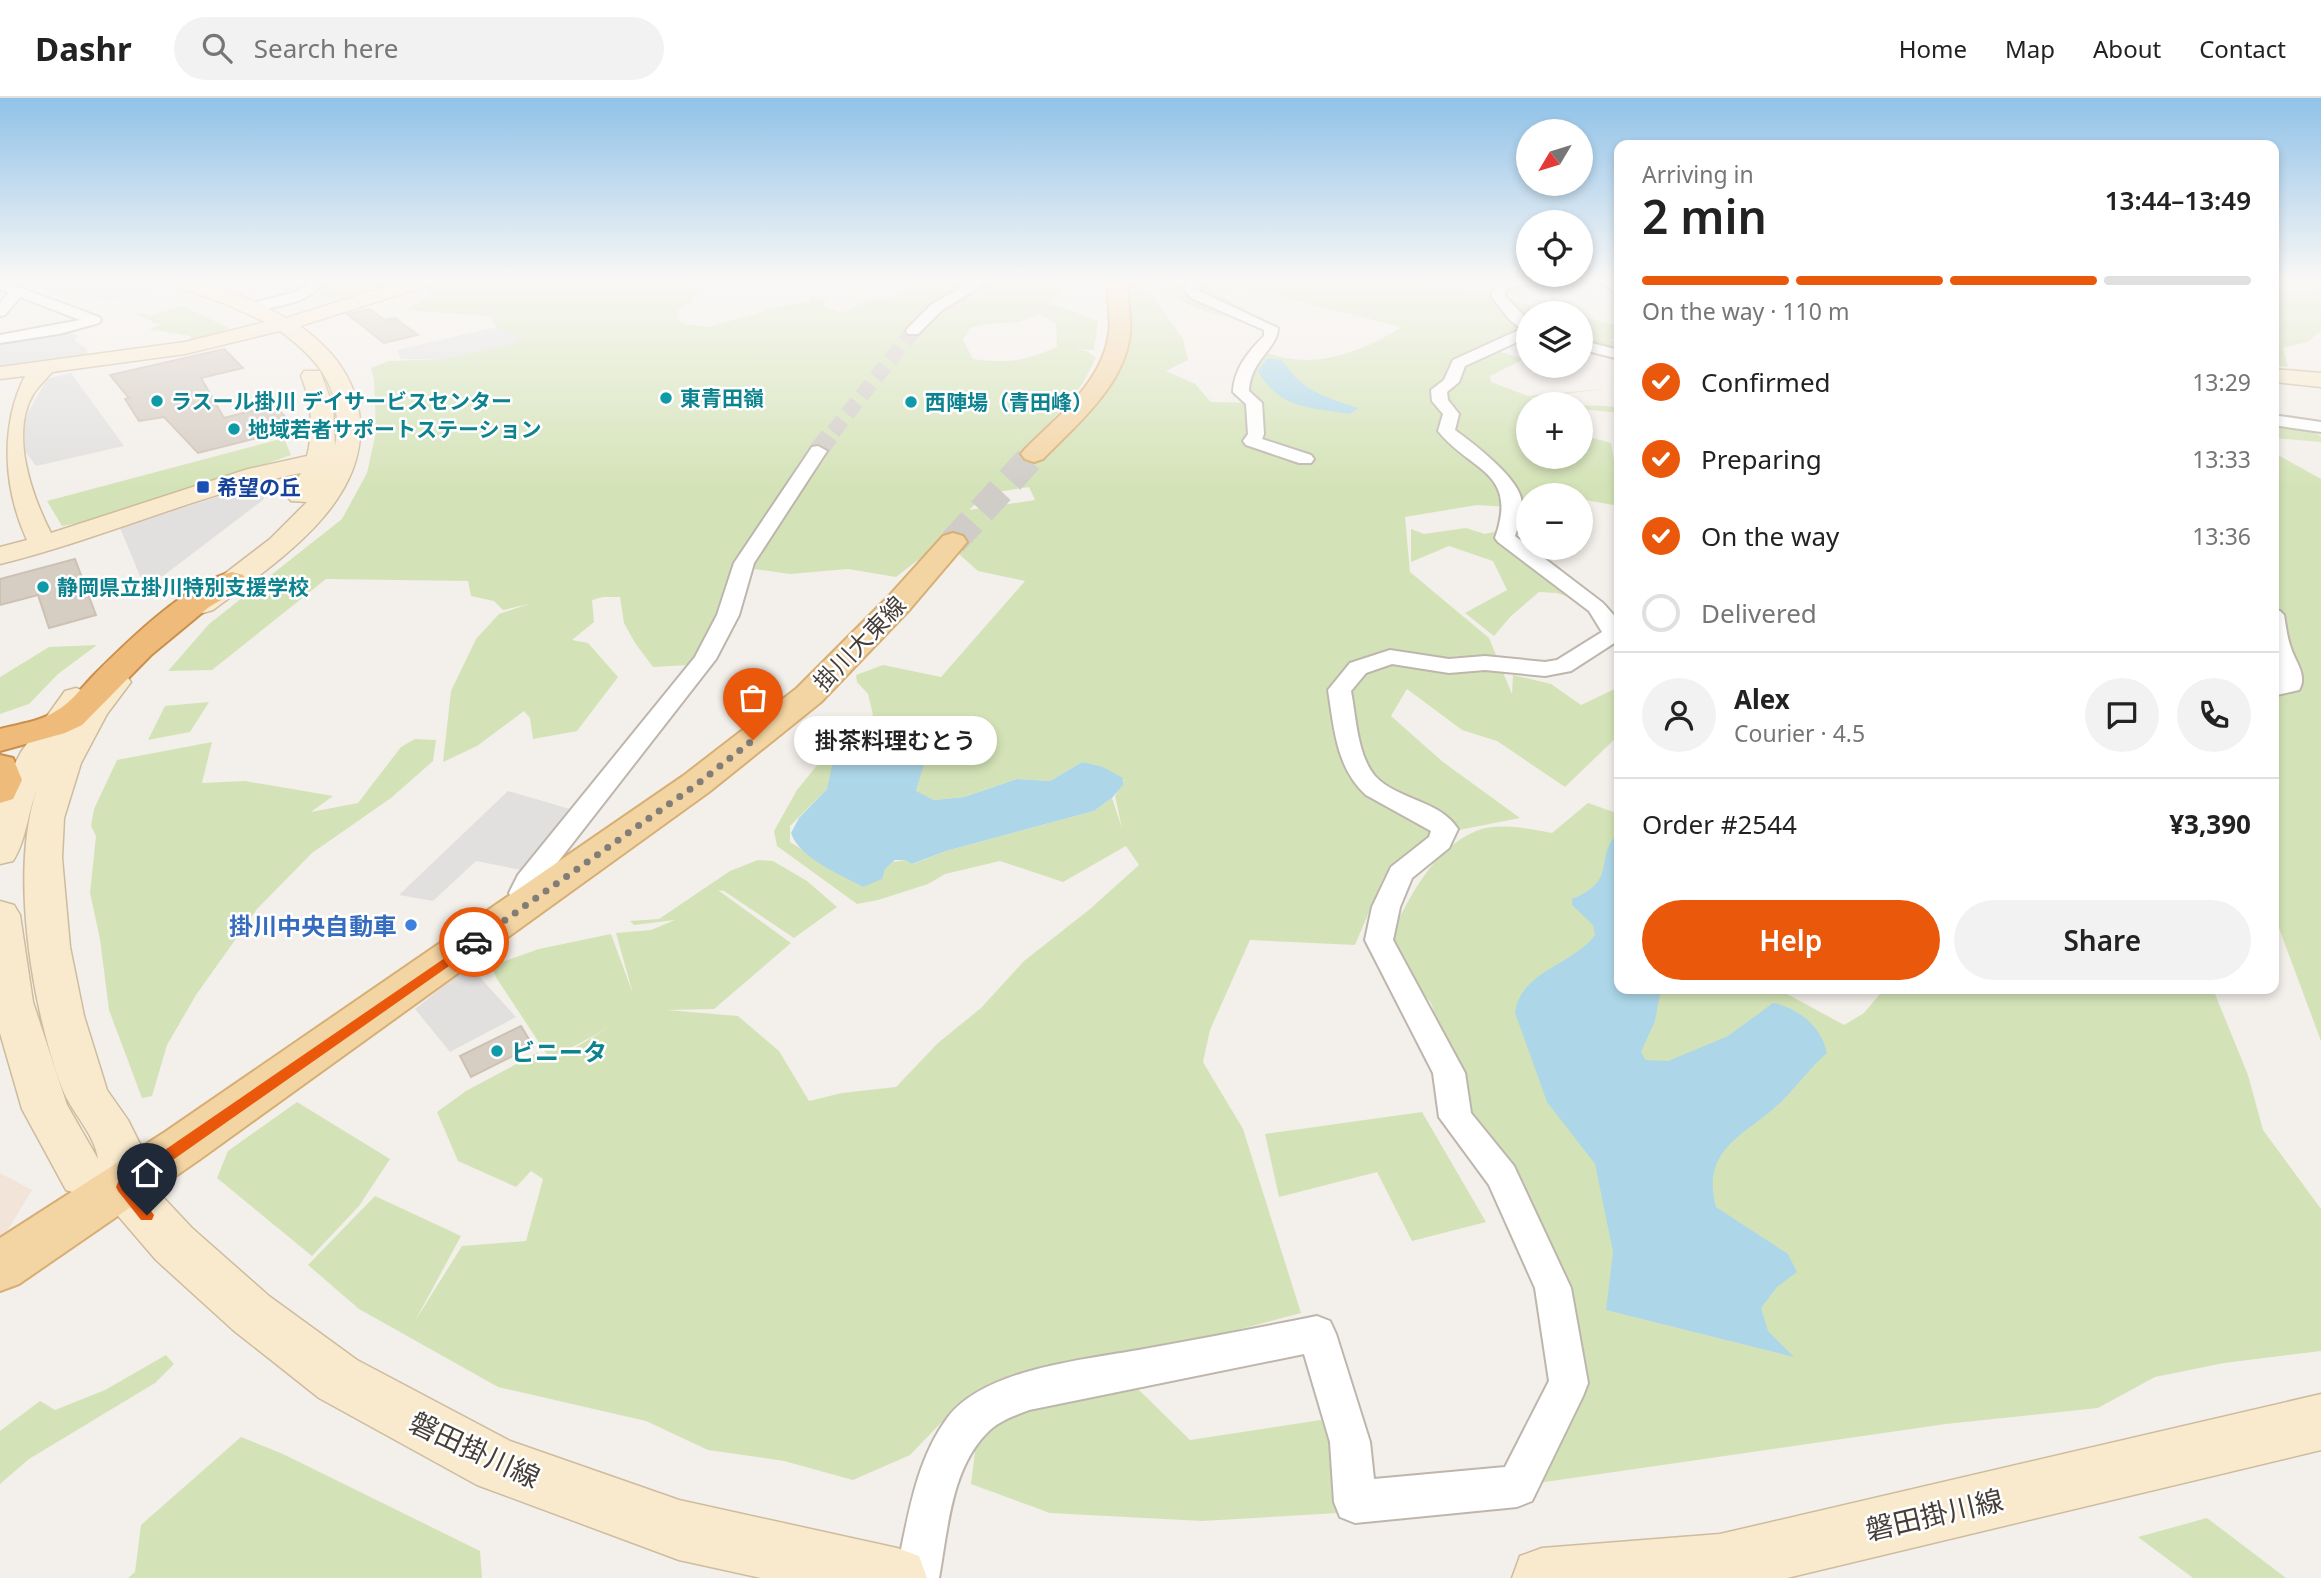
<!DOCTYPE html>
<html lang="en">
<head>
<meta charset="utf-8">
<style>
  :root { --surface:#fff; --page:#f2f2f2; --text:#222; --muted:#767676; --line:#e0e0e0; --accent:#ea580c }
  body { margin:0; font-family:"Noto Sans","Noto Sans JP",sans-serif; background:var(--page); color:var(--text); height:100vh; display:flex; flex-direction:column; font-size:26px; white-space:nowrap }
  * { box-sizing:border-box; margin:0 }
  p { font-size:23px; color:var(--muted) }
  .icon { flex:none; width:38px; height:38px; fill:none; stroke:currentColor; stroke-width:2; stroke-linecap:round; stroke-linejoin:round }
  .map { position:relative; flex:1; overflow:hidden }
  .details { position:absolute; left:1614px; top:42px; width:665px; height:854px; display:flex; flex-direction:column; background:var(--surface); border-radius:14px; box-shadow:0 4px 10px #0003 }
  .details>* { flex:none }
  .needle { width:46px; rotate:232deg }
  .tools { position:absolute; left:1516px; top:21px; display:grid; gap:14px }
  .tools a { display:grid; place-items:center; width:77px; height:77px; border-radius:50%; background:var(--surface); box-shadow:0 4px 10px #0003; font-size:35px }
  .pin { position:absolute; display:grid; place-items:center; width:60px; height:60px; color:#fff; margin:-72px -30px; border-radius:50% 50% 50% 0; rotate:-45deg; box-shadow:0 0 7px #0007 }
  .pin .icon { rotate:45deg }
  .courier { position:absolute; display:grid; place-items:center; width:70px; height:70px; margin:-35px; border:5px solid #ea580c; border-radius:50%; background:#fff; color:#222; box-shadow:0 2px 9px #0007 }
  .bubble { position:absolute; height:49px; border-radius:24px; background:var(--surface); box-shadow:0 4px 10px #0003; font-size:23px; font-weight:600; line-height:49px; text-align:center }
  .summary em { font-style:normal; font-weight:600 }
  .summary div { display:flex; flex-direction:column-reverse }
  .summary { display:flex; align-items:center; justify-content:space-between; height:119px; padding:0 28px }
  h1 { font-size:46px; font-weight:600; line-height:52px }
  .bar { display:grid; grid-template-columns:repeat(4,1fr); gap:10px 7px; align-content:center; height:84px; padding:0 28px }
  .bar i { height:9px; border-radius:5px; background:var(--line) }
  .bar .on { background:var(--accent) }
  .bar p { grid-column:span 4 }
  .line { display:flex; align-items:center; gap:18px; padding:0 28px; border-top:2px solid var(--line) }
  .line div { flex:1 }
  .round { display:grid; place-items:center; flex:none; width:74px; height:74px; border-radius:37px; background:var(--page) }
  ol { padding:0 28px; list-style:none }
  li { display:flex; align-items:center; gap:21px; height:77px }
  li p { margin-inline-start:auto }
  li .icon { padding:7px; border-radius:50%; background:var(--accent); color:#fff; stroke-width:4 }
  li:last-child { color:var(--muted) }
  li i { width:38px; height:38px; border:4px solid var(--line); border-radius:50% }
  .primary-button { display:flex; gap:14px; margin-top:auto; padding:14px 28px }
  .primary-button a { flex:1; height:80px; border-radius:42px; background:var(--accent); color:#fff; font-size:28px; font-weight:600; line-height:80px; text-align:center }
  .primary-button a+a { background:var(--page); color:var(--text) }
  header { display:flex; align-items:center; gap:42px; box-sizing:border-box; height:98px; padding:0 35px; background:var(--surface); border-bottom:2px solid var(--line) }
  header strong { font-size:33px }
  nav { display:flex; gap:38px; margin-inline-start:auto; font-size:24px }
  .search { width:490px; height:63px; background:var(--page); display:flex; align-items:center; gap:18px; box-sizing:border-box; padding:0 24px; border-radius:38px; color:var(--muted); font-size:26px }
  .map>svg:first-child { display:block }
  .commercial { fill:#f2e4d8 }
  .green { fill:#d4e3b7; fill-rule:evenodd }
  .parking { fill:#e2e0de }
  .water { fill:#add7e9 }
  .building { fill:#d6cdc3; stroke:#cdc1b4; stroke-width:2 }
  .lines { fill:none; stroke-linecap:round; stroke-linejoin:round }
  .street-tunnel-far1 { stroke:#d0ccc7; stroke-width:15; stroke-dasharray:15 8; stroke-linecap:butt }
  .street-tunnel { stroke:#d0ccc7; stroke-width:19; stroke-dasharray:19 10; stroke-linecap:butt }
  .primary-tunnel { stroke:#d0ccc7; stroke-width:28; stroke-dasharray:28 14; stroke-linecap:butt }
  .street-casing { stroke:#beb6ad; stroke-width:4 }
  .secondary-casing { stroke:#cdbc9e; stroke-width:3 }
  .primary-casing { stroke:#d7af74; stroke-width:4 }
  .highway-casing { stroke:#cc8f4b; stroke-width:4 }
  .street { fill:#fff; fill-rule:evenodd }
  .secondary { fill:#f9eace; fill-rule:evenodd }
  .primary { fill:#f3d4a3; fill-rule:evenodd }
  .highway { fill:#eebb7a; fill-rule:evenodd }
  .route { fill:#ea580c }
  .done { stroke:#837d77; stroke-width:7; stroke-dasharray:0 12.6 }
  .culture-dot { fill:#0f9aa8; stroke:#fff; stroke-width:2.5 }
  .transit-dot { fill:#1a4fb4; stroke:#fff; stroke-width:2.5 }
  .shop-dot { fill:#3f7fe0; stroke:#fff; stroke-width:2.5 }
  .labels { text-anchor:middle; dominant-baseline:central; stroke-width:5; stroke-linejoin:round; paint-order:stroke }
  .far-culture-label { font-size:21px; font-weight:bold; fill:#0d838f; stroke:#fff; text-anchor:start }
  .far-transit-label { font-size:21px; font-weight:bold; fill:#164399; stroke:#fff; text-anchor:start }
  .street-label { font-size:24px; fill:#463f39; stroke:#fff }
  .shop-label { font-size:24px; font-weight:bold; fill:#366cbe; stroke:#fff; text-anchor:end }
  .culture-label { font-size:24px; font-weight:bold; fill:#0d838f; stroke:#fff; text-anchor:start }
  .near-street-label { font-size:28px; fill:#463f39; stroke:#fff }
</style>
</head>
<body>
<header>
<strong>Dashr</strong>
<div class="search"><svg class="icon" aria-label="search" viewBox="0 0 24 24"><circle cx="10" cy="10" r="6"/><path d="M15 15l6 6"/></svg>Search here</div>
<nav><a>Home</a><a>Map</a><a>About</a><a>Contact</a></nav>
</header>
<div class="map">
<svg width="2321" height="1480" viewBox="0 0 2321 1480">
  <rect width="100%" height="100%" fill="#f3efea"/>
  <path class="commercial" d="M0,1075L32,1092L7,1133L0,1138Z"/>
  <path class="green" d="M317,181H412L347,202L322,199L318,193Z
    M444,181H695L701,190L690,205L678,212L677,220L684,226L709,229L781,208L808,204L812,198L826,202L824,208L839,214L846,213L867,202L896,199L910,188L934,181H1074L1046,209L1053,206L1098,223L1094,252L1073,251L1087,253L1096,260L1083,285L1025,354L1092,303L1128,207V181H1149L1150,194L1183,241L1188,262L1166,273L1195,286L1211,304L1253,305L1241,294L1271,239L1268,255C1313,273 1364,253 1402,229L1238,188L1220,197L1246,212L1257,223C1233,219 1203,216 1182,203C1173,198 1170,191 1159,188L1164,181H1302L1321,187L1334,181H1361L1386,186L1411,184L1499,198L1506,191C1509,204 1516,205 1528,206L1535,215H1528V231L1498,253L1528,263L1522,262L1490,278L1491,284L1528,298L1612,290L1530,300C1552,314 1591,303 1619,310V315L1580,311V306H1528V359H1580V327L1589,339L1611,345L1614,363L1619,367V408L1580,401V397H1528V412L1496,390L1509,409L1477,407L1405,419L1410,474L1489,540L1512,596L1513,577L1551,586L1581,607L1619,589V637L1565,689L1497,643L1462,632L1407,591L1391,618L1443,664L1520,720L1428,738L1383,781L1355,847L1250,842L1210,932L1203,964L1243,1031L1301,1215L959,1306L910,1357L853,1382L784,1363L708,1352L646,1323L498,1289L359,1211L308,1167L375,1098L461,1138L415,1223L462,1148L526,1143L543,1081L531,1073L516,1089L458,1063L437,1014L466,993L537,955L551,964L608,930L550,961L497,881L491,868L539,851L611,836L633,896L616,835L651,832L675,822L634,827L630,823L659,821L730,773L758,762L773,763L807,783L837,809L794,840L724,793L718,792L791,845L714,911L667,912L738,918L779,953L809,1003L842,995L896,989L938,945L981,910L1024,863L1090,811L1139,767L1126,748L1063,784L1000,763L945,776L928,786L878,802L857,806L777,748L774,733L797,692L836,644L873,617L868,596L857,584L856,577L883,567L941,579L1025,483L978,473L959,456L961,445L931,452L896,479L848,471L790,476L754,471L689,567L653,569L635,545L624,525L620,499H603L592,502L594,524L572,542L588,545L618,579L577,633L533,641L530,620L524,613L477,648L443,664L451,593L476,541L499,516L529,506L503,512L494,503L471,498L468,483L326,481L212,572L168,573L209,526L342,421L367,375L376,334L374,281L371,270L389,263L445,261L516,238L496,229L490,218L404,212L430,198L429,187ZM1038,216L1056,225L1057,249C1024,263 1009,266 973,261L963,242L970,230C994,221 1016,230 1038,216ZM1029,389L1035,402L969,412L986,396ZM895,624L928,637L927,651L916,694L934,702L964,699L1017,681L1050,683L1082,664L1124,682L1115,698L1122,730L1112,700L1094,713L946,753L913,766L905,762L893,764L863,789L790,744V728L827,691L854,646L890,630Z
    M2273,181L2321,183V233L2307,244L2283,250L2288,269L2273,267V195H2312L2273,184Z
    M183,208L229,230L222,237L191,243L190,238L149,231L160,227L132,215L152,217Z
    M1580,218L1619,228V242L1608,241L1619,246V257L1580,247Z
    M2273,325L2307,331L2321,338V344L2273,340Z
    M284,340L291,357L116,418L62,428L47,403Z
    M2273,350L2278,357L2321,381V943L2273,814V590L2289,588L2273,512Z
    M1466,430L1485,436L1498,433L1583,504L1557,495L1539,494L1511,518L1494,538L1465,515L1507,492L1493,463L1449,448L1411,464V431L1424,436Z
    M97,547L58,576L29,606L0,616V579L49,549Z
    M209,604L190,634L148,642L165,608Z
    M415,641L436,642L433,663L391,700L312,755L257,811L196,897L167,947L152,998L142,1000L109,912L100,841L90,795L96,738L91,728L94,711L117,662L212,644L202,685L245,683L333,698L311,714L358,705L401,649Z
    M1588,705L1619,716V891H1778L1844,927L1864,915L1884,891H2213L2248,977L2263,1032L2321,1111V1253L2224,1265L2155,1279L2098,1310L1946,1326L1517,1388L1581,1283L1471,1021L1431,905L1398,865L1391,837C1410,798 1433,751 1476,733C1499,724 1530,731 1552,735Z
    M297,1004L390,1061L359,1108L312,1158L217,1080L228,1053Z
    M1422,1014L1486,1124L1412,1143L1377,1074L1279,1099L1265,1036Z
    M166,1257L174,1266L155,1285L29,1361L0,1386V1333L40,1303L55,1312L105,1292Z
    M1137,1290L1190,1342L1327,1321L1338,1346V1415L1202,1423L1050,1415L971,1386L976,1346L1010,1318L1100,1291Z
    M241,1339L283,1356L480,1453L482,1480H128L135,1474L141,1427Z
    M2207,1420L2286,1480H2193L2138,1439Z"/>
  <path class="parking" d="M29,181H117L146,192L107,203L79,194L61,198L21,183Z
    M496,229L516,238L521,244L445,261H401L397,252Z
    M59,232L79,238L74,242L87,251L88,258L0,268V241Z
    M71,275L124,348L36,368L17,342L29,313L47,281Z
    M272,381L263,402L163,478L143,485L120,430Z
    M508,693L577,713L531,774L476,763L433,803L399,797Z
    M465,871L477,876L516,919L450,954L415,911Z"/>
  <path class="water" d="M1267,261C1287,259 1286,270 1297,281C1313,296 1337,303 1358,310L1350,316C1311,310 1279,311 1258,273Z
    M896,625L928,637L931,643L916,693L934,702L964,699L1017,681L1050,683L1082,664L1103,669L1123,680V687L1112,700L1094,713L946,753L912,766L905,762H895L885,771L882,781L863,789C840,776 800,761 791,735L799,720L827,691L833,663L854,646Z
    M1619,734V891H1661L1655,923L1641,954L1646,962L1668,963L1728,938L1773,905C1800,911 1821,928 1827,955C1810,970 1798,987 1782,1003C1747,1037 1700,1049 1716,1109L1788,1156L1797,1174L1777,1189L1761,1210L1768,1233L1794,1259L1606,1212L1613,1154L1595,1066L1547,1004L1515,915C1520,873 1573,867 1595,837L1593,827L1572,807V801C1620,782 1592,760 1619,734Z"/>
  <path class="building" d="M370,211L385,222L395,220L418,237L384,245L347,216Z
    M224,251L243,270L201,280L224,320L274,307L294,328L287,330L289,332L198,355L164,319L139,323L125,301L129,300L110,277Z
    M75,461L96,517L49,530L38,497L0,507V481Z
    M521,928L533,948L471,979L460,958Z"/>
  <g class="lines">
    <path class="street-tunnel-far1" d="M833,334L913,233"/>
    <path class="street-tunnel" d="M818,353L834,332"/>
    <path class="primary-tunnel" d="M953,444L1034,356"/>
    <defs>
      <path id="street" d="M310,181H323C315,206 274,208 251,214L244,210L246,207L295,194L307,188Z
        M976,181H993L942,212L918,236H908L906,233L908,230L932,206Z
        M1191,181H1203L1198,191L1201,194L1278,230C1278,250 1250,262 1249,293L1262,305L1264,336L1262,341L1311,357L1314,361L1311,365H1299L1246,347L1243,343L1248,336L1246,306L1233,294C1234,271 1248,254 1264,238V232L1191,200L1184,191Z
        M1507,181H1565C1550,192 1525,181 1506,192L1505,198L1528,222V239L1465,268L1459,284L1447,294L1448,302L1459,316L1455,332C1473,345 1516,378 1521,400C1524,413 1519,426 1515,438L1603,505L1619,523V542L1571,573L1545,578L1485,572L1449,575L1392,566L1366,575L1351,593C1356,618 1357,657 1375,678C1397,702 1440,702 1458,731L1449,750L1412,780L1400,809L1393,842L1465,975L1471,1015L1514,1068L1571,1190L1588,1285L1583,1298L1532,1403L1517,1409L1355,1425L1340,1419L1334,1404L1330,1344L1304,1256L1029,1312C1016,1317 1001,1322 990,1332C951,1368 948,1431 939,1480H895C907,1427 914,1364 948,1319C987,1268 1095,1261 1155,1249C1209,1239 1263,1229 1317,1218L1330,1223L1336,1236L1370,1344L1374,1381L1505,1369L1549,1283L1535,1190L1489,1087L1439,1019L1433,975L1365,842L1372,809L1391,769L1429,739L1431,733L1366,697C1336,670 1334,629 1328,592L1350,565L1390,552L1449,561L1485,558L1545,564L1557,562L1602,534L1589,513L1498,444L1495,440C1519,373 1471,374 1438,333L1443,316L1432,303L1431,292L1444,282L1453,262L1521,231L1509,221L1491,198L1495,187Z
        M1595,181H1610L1619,186V196Z
        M0,182L99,219L101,222L99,225L59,236L0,245V237L80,222L20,199L5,217L0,218V205L9,194L0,191Z
        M1580,242L1619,252V261L1580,251Z
        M2273,317L2321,324V334L2273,327Z
        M818,348L827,353L754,465L739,517L716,561L540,787L537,794L544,803L540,810C524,814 517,808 509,795L518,777L695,559L717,517L734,465L812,349Z
        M2273,511L2280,513L2284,517C2286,528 2287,539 2291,550C2295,563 2308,578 2299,592L2273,598V584L2279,583L2273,560Z"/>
      <path id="secondary" d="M164,181C205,178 249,200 286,220L412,181H439L437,185L300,228C330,250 353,276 359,314C373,404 275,465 213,512L203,515L193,512L188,506L193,500L270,441L307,404L291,403L287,398L301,375C198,396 102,441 0,466V449L27,442C3,390 0,327 25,278L0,281V269L185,244L265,224L223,205L166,185ZM280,233C322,264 344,293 335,348L333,308L320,273H304L301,278C312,305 314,330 307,358L248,371L51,435C32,398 9,335 34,295C39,288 46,281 52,274L185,256Z
        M2273,271L2321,275V289L2273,284Z
        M115,575L126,577L131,584L107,616L81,665L64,720L62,760L70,849L84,918L107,992L128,1022L143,1052L147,1082L192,1130L269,1198L357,1262L510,1343L679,1402L897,1450L919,1458L927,1480H761L679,1462L477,1387L319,1300L233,1232L156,1162L107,1105L66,1092L22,1011L0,935V803L14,807L20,817L33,904L67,1007L98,1061C95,1036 71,1014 62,990C32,910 9,773 37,691C28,714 26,743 13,763L0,766V695L21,654L65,593L76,590L89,595L104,577Z
        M2321,1296V1352L1787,1480H1512L1520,1458L1542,1450L1720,1436Z"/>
      <path id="primary" d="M1108,181H1128C1125,199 1132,217 1130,235C1125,287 1077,326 1043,361L1034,364L1025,361L1021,356L1025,351C1058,318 1103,284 1109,235C1112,217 1105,199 1108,181Z
        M953,435L963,438L967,444L910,511L821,604L709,694L199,1062L19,1186L0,1193V1140L165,1034L683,678L797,590L888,499L943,438Z"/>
      <path id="highway" d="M232,474L243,477L247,483L243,489L209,509L151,557L82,627L65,635L0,653V631C18,626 40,624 56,613C71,605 83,588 95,576C128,543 187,485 232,474Z
        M0,657L13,660L22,682L13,701L0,705Z"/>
    </defs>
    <use href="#street" class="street-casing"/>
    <use href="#secondary" class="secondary-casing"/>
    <use href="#primary" class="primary-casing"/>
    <use href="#highway" class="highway-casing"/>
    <use href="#street" class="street"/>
    <use href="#secondary" class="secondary"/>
    <use href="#primary" class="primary"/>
    <use href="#highway" class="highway"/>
  </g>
  <linearGradient id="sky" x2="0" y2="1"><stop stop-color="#90c2e8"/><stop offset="0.47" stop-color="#faf8f6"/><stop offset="1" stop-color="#faf8f6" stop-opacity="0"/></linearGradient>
  <rect width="2321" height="388" fill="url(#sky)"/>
  <path class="route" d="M474,840L479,841V847L133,1090L154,1117L152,1122H141L118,1093L116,1089L118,1084Z"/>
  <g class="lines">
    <path class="done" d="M474,844L696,687L753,642"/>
  </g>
  <g class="culture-dot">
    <circle cx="666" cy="300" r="7"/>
    <circle cx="157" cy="303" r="7"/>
    <circle cx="911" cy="304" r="7"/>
    <circle cx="234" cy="331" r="7"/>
    <circle cx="43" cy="489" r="7"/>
    <circle cx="497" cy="953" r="7"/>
  </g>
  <rect class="transit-dot" x="196" y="382" width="14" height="14" rx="3.5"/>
  <circle class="shop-dot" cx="411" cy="827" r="7"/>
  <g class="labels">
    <g class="far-culture-label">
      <text x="680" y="300">東青田嶺</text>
      <text x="171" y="303">ラスール掛川 デイサービスセンター</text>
      <text x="925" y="304">西陣場（青田峰）</text>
      <text x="248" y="331">地域若者サポートステーション</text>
      <text x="57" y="489">静岡県立掛川特別支援学校</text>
    </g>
    <g class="far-transit-label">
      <text x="217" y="389">希望の丘</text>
    </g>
    <g class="street-label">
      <text transform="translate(859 545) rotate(-46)">掛川大東線</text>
    </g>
    <g class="shop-label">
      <text x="397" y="827">掛川中央自動車</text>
    </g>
    <g class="culture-label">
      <text x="511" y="953">ビニータ</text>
    </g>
    <g class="near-street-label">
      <text transform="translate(475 1351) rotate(25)">磐田掛川線</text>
      <text transform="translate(1934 1416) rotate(-13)">磐田掛川線</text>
    </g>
  </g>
</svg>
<div class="tools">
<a><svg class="needle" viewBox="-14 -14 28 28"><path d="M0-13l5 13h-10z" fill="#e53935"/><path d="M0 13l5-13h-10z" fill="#767676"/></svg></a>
<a><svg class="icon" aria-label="locate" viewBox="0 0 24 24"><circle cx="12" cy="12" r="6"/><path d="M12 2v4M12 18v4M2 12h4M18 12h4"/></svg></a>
<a><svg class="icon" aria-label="layers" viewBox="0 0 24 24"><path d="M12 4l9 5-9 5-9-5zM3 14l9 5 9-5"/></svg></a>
<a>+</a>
<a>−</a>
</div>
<div class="pin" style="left:753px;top:642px;background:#ea580c"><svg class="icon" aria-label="bag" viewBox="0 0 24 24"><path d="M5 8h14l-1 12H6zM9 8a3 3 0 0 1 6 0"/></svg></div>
<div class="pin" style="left:147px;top:1117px;background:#1f2937"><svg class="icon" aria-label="home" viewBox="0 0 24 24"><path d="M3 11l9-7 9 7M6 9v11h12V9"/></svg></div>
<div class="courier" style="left:474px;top:844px"><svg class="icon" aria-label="car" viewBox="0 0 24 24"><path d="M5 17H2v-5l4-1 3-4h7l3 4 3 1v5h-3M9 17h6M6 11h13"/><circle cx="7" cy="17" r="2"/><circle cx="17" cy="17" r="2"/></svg></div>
<div class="bubble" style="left:794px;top:618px;width:203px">掛茶料理むとう</div>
<section class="details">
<div class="summary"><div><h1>2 min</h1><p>Arriving in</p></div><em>13:44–13:49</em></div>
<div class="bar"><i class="on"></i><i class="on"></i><i class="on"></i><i></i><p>On the way · 110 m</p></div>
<ol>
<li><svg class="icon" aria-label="check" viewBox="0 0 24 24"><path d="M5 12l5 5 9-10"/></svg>Confirmed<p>13:29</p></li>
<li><svg class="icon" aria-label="check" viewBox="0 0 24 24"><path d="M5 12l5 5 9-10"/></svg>Preparing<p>13:33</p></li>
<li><svg class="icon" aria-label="check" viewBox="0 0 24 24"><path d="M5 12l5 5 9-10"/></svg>On the way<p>13:36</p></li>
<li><i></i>Delivered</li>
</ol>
<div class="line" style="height:126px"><a class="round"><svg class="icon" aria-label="person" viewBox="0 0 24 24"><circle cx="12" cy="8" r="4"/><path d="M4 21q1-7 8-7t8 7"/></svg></a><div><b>Alex</b><p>Courier · 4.5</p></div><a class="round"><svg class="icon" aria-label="chat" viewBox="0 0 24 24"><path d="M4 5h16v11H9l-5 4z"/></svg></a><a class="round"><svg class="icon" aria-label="phone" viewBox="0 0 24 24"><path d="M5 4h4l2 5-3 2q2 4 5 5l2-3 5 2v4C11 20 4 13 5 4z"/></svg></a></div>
<div class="line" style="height:91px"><div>Order #2544</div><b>¥3,390</b></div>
<div class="primary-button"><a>Help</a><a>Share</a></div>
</section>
</div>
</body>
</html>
